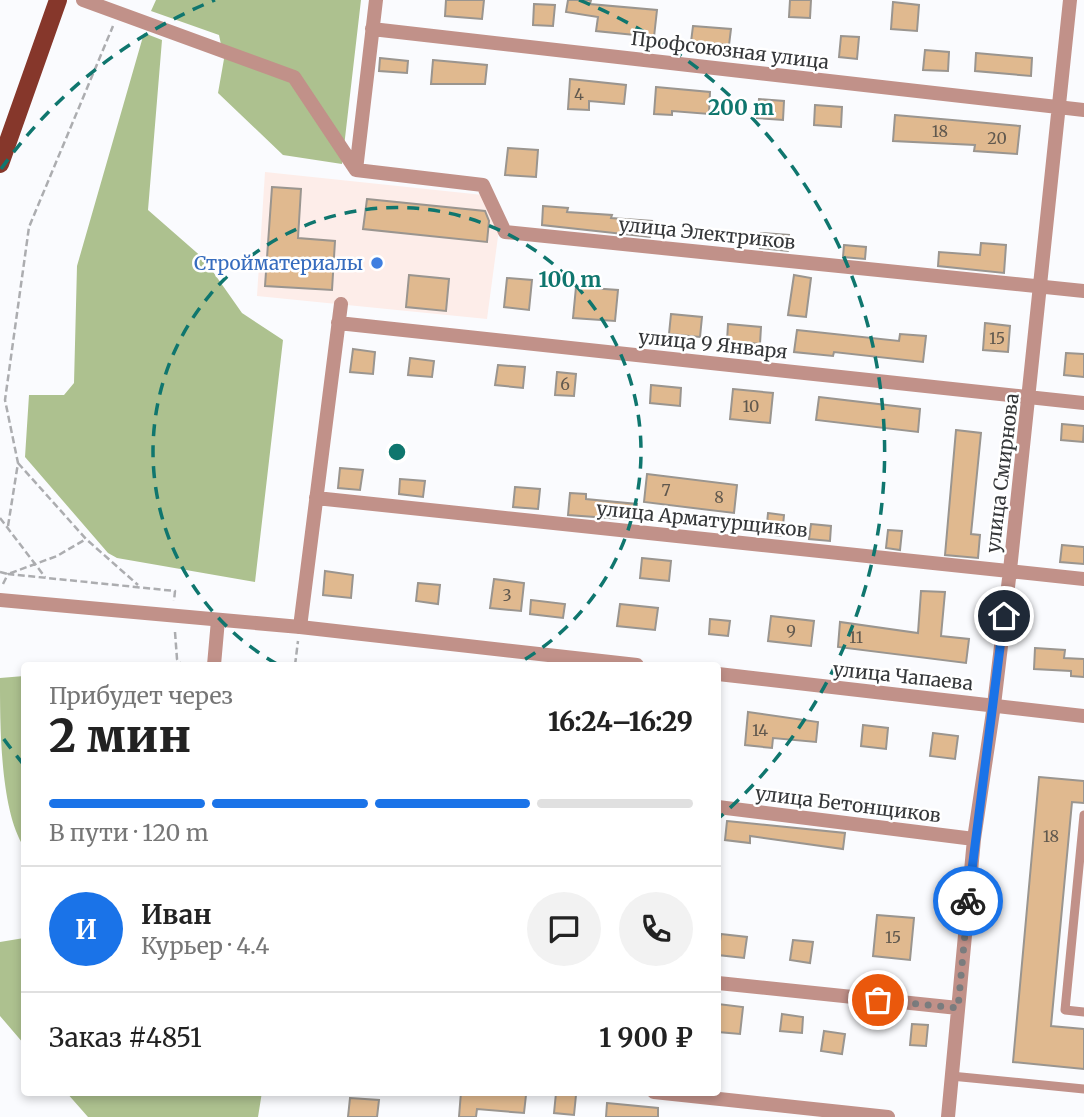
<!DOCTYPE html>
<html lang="ru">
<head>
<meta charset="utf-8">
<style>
  :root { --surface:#fff; --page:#f2f2f2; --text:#222; --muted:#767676; --line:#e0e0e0; --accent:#1a73e8 }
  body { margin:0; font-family:Merriweather,serif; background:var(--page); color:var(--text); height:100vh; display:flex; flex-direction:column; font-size:26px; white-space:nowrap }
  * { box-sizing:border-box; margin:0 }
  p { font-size:23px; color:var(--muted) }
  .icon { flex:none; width:38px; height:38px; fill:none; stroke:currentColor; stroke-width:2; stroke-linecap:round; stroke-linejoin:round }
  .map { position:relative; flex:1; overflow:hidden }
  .panel { position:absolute; left:21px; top:662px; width:700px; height:434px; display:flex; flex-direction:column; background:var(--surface); border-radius:7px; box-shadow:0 4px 10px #0003 }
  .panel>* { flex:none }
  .pin { position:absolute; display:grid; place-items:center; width:60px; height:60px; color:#fff; margin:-30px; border:4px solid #fff; border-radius:50%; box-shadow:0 2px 7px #0007 }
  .courier { position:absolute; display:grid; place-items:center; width:70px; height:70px; margin:-35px; border:5px solid #1a73e8; border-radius:50%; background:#fff; color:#222; box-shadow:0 2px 9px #0007 }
  .head em { font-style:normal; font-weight:800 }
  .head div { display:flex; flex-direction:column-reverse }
  .head { display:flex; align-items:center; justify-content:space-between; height:119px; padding:0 28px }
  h1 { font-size:46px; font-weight:800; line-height:52px }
  .bar { display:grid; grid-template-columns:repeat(4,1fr); gap:10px 7px; align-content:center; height:84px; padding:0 28px }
  .bar i { height:9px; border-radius:5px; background:var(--line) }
  .bar .current { background:var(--accent) }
  .bar p { grid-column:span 4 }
  .line { display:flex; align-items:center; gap:18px; padding:0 28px; border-top:2px solid var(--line) }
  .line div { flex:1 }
  .round { display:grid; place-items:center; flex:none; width:74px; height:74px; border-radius:37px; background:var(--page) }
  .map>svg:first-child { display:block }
  .commercial { fill:#fdede9 }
  .forest { fill:#adc18f }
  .building { fill:#e0b98f; stroke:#9a958f; stroke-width:2 }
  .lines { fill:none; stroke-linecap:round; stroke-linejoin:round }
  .path { stroke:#acadb0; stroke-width:2.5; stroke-dasharray:7 3.5; stroke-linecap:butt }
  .service { stroke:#c19189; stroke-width:9 }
  .minor { stroke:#c19189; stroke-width:14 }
  .tertiary { stroke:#c19189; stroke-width:14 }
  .primary { stroke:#86372b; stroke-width:18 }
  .done { stroke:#7a7c7e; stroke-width:7; stroke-dasharray:0 12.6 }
  .route { stroke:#1a73e8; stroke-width:9 }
  .ring { fill:none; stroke:#0f766e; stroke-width:3.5; stroke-dasharray:12 9 }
  .shop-dot { fill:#3f7fe0; stroke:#fff; stroke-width:2.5 }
  .labels { text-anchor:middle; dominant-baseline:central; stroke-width:5; stroke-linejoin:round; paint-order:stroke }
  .number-label { font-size:16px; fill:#60584e }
  .street-label { font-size:19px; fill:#353739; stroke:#fff }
  .shop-label { font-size:19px; fill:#366cbe; stroke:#fff; text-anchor:end }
  .centre { fill:#0f766e; stroke:#fff; stroke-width:3.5 }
  .ring-label { font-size:21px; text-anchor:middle; font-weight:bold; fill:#0f766e; stroke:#fff; stroke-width:5; stroke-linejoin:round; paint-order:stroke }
</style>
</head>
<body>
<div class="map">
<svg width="1084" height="1117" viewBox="0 0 1084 1117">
  <rect width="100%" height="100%" fill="#fafbfe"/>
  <path class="commercial" d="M265,172L483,195L499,229L487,319L257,296Z"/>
  <path class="forest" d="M156,0H361L342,164L283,155L218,93L224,59L219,35L151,11Z
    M144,33L162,40L148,210L204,259L242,313L283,340L255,582L117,558L108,553L25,457L29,395H64L74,383L77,266Z
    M24,676V847C0,810 0,725 0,678Z
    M24,938V1044L0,1016V942Z
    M66,1092H262L258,1117H88Z"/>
  <path class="building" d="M446,0H484L482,19L445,16Z
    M568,0H591L590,4L657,10L654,37L596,31L598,17L566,12Z
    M790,0H811L810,18L789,17Z
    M893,2L919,5L917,31L891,29Z
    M534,4L555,5L553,26L533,25Z
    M693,26L731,29L729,45L691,42Z
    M841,36L859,37L857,59L839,57Z
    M925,50L949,52L948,71L923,70Z
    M976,53L1032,58L1031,76L975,71Z
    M380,58L408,61L407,73L379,71Z
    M433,60L487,65L485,84H431Z
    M570,79L626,85L624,104L589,101V110L568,109Z
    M656,87L710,92L709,114L672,111V115L654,114Z
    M759,99L784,101L783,120L757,118Z
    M815,105L842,107L841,127L814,125Z
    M895,115L1020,126L1017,154L974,151L975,145L893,141Z
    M508,148L538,150L536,177L505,175Z
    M272,187L301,189L298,238L335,241L332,290L265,286Z
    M367,199L485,211L489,221L487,242L363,229Z
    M543,206L568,208L567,212L612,215L611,218L652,221L650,237L542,225Z
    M761,233L789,235L788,251L760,248Z
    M981,243L1006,245L1004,273L938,266L939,252L980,255Z
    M844,245L866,247L865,259L843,257Z
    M409,275L449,279L446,311L406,307Z
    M794,275L811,278L806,317L788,315Z
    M507,278L532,280L529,310L504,307Z
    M576,287L618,290L615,321L573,318Z
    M671,314L702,317L700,337L669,334Z
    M985,323L1010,326L1008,352L983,350Z
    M728,324L761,327L760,344L727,341Z
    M797,330L899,341L900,334L926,336L923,362L834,352L833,356L794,352Z
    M353,349L375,352L373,374L350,372Z
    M1066,353L1084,354V377L1064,375Z
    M410,358L434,361L432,377L408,375Z
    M498,365L525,367L523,388L495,385Z
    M557,372L576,374L574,396L555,395Z
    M651,385L681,388L680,406L650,403Z
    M733,389L773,393L770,423L730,419Z
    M819,397L920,409L918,432L816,420Z
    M1062,424L1084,426L1083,442L1061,440Z
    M956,430L981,433L971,534L980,535L978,558L945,555Z
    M340,468L363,470L360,490L338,488Z
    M647,474L737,485L734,513L644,502Z
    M400,479L425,481L423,497L399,494Z
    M515,487L540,489L538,509L513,507Z
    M570,493L586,494V499L637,504L635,520L568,515Z
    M768,513L784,515L782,536L766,534Z
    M811,524L831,526L830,541L809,539Z
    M888,530L902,531L900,550L886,548Z
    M1062,545L1084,547V564L1060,562Z
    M642,558L671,561L669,581L640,578Z
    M325,571L353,575L351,598L323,595Z
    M494,579L524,583L521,611L490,608Z
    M418,583L440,585L438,604L416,601Z
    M921,591L945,592L941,636L969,639L966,663L838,647L840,622L918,633Z
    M531,600L565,604L563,618L530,614Z
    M620,604L658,608L655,630L617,626Z
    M771,616L814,621L811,646L768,641Z
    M710,619L730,621L728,636L709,634Z
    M1035,648L1065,650L1064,658L1084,659V677L1071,676V671L1034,669Z
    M748,712L818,722L816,742L773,738L772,748L745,745Z
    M863,725L888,728L886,749L861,746Z
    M933,733L958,736L955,759L930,756Z
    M1039,777L1084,781V803L1072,802L1051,1026L1084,1029V1069L1013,1062Z
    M727,821L845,833L843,849L750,836V843L725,840Z
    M877,915L914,918L910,960L873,956Z
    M721,934L747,937L744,958L718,955Z
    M793,940L813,942L810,963L790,960Z
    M718,1004L743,1007L740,1034L718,1032Z
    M782,1014L803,1017L802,1033L780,1031Z
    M912,1024L928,1025L926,1046L910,1045Z
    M824,1031L845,1034L842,1054L821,1051Z
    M461,1092L526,1095L524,1113L477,1109L476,1117H459Z
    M556,1093L576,1095L574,1115L554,1113Z
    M350,1098L379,1100L377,1117H348Z
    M607,1103L658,1108V1117H606Z"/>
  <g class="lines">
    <path class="path" d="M18,463L86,539L138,585
      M0,518L45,577
      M8,526L18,463L5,400L29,227L113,26
      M0,572L8,574L57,556L86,539
      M3,584L8,574L175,591L174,601
      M175,632L177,659L182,665
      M295,665L298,641"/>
    <path class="service" d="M1084,815L1065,1010L1084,1012
      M951,1076L1084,1089"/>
    <path class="minor" d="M83,0L294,77L356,170
      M372,29L1084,110
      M356,170L483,185L505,232L1084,291
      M356,170L376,0
      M338,323L1084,403
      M316,498L1084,579
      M300,627L341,304
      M214,665L218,620
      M718,807L974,839
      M718,983L958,1008
      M654,1092L888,1117
      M948,1117L974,839L994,705L1010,570L1070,0"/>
    <path class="tertiary" d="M0,600L300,627L637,665
      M718,674L1084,716"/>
    <path class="primary" d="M0,164L58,0"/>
  </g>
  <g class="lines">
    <path class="done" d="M878,1000L958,1008L968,901"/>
    <path class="route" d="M968,901L1004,616"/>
  </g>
  <g class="ring">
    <path d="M277 664A244 244 0 1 1 517 664"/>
    <path d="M24 765A487 487 0 0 1 1 735M1 169A487 487 0 0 1 215 0M579 0A487 487 0 0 1 720 817"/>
  </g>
  <circle class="shop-dot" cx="377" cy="263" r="7"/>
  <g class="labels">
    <g class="number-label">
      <text x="579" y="94">4</text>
      <text x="940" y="131">18</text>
      <text x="997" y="138">20</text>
      <text x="997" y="338">15</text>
      <text x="565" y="384">6</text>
      <text x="751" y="406">10</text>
      <text x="666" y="490">7</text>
      <text x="719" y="497">8</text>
      <text x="507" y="595">3</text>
      <text x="791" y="631">9</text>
      <text x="856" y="637">11</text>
      <text x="760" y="730">14</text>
      <text x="1051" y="836">18</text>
      <text x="893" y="937">15</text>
    </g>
    <g class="street-label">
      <text transform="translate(730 50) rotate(7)">Профсоюзная улица</text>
      <text transform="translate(707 233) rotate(6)">улица Электриков</text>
      <text transform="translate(713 344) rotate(6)">улица 9 Января</text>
      <text transform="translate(1002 473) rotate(-83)">улица Смирнова</text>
      <text transform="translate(702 519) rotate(6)">улица Арматурщиков</text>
      <text transform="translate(903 676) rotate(6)">улица Чапаева</text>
      <text transform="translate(848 804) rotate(7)">улица Бетонщиков</text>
    </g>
    <g class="shop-label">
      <text x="363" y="263">Стройматериалы</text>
    </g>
  </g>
  <circle cx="397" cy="452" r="10" class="centre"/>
  <g class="ring-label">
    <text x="741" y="115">200 m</text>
    <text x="570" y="287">100 m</text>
  </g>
</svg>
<div class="pin" style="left:878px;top:1000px;background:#ea580c"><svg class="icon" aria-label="bag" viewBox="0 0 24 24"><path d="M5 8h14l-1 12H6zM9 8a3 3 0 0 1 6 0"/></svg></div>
<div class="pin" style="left:1004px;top:616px;background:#1f2937"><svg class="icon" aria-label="home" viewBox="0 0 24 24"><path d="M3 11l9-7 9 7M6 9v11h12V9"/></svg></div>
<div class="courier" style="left:968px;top:901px"><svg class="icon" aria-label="bike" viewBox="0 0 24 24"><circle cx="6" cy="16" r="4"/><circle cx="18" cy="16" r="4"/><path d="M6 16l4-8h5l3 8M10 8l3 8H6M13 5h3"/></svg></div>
<section class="panel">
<div class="head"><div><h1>2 мин</h1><p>Прибудет через</p></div><em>16:24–16:29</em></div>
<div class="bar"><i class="current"></i><i class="current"></i><i class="current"></i><i></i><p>В пути · 120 m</p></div>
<div class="line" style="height:126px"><b class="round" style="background:var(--accent);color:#fff">И</b><div><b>Иван</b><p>Курьер · 4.4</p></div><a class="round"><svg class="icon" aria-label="chat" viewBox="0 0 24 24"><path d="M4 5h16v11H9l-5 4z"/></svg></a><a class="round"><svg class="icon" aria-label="phone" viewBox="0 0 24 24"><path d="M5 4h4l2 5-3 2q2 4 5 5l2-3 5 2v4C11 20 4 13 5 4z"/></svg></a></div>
<div class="line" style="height:91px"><div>Заказ #4851</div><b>1 900 ₽</b></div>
</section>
</div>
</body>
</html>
